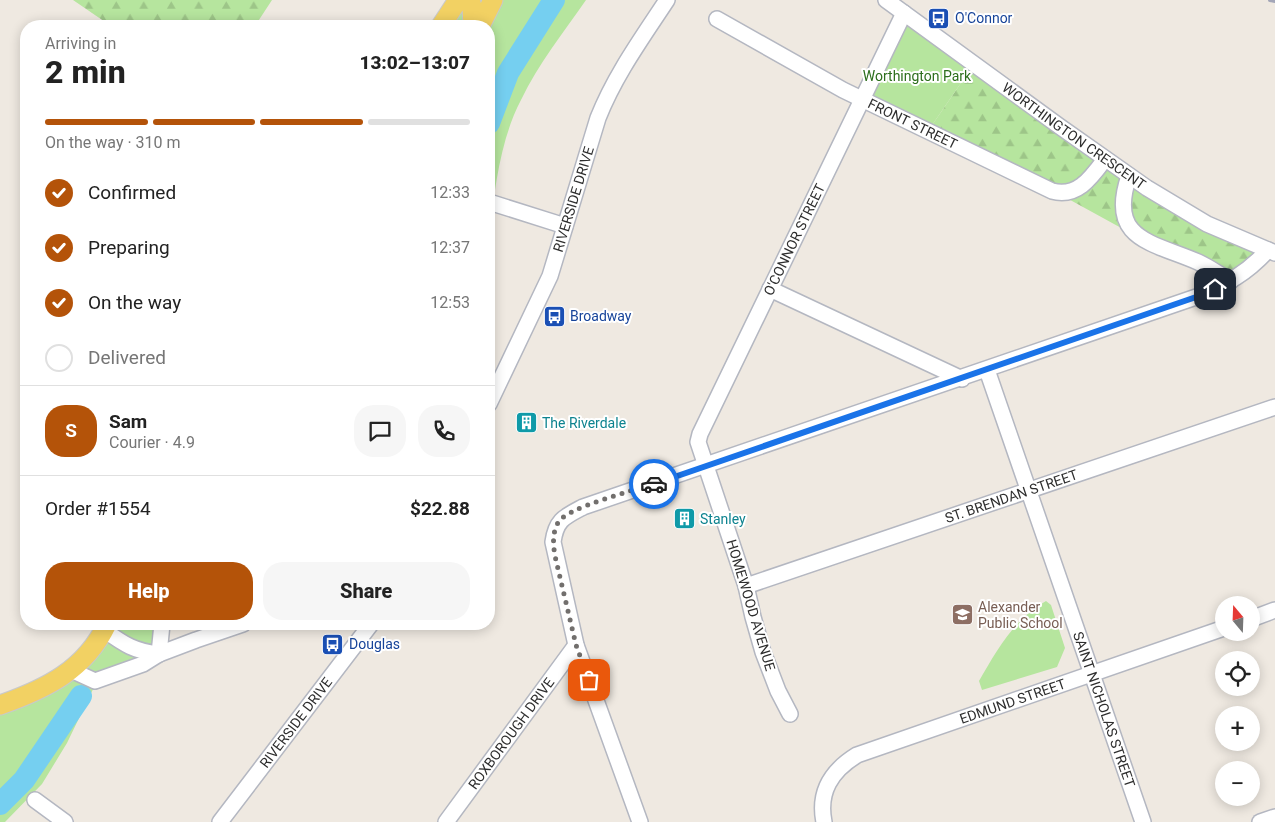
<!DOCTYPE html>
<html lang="en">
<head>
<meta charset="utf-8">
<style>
  :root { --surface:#fff; --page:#f6f6f6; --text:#222; --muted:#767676; --line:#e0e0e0; --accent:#b45309 }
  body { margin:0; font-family:Roboto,sans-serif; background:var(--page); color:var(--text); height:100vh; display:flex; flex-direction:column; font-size:19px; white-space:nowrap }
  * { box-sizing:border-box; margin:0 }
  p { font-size:16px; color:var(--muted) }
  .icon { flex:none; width:28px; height:28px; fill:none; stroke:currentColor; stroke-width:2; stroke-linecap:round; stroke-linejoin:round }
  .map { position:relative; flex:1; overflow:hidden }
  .drawer { position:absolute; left:20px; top:20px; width:475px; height:610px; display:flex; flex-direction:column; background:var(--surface); border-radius:20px; box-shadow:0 2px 12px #0003 }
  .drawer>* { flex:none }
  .needle { width:32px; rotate:341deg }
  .fabs { position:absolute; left:1215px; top:596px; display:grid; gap:10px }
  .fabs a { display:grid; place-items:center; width:45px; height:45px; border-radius:50%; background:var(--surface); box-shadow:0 2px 12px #0003; font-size:25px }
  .pin { position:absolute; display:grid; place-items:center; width:42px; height:42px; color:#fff; margin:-21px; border-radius:10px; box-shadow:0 2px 8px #0006 }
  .courier { position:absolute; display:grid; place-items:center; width:50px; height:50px; margin:-25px; border:4px solid #1a73e8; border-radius:50%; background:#fff; color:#222; box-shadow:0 1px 6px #0007 }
  .summary em { font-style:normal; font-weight:800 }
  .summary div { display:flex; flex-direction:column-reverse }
  .summary { display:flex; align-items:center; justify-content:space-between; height:85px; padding:0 25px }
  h1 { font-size:32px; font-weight:800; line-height:38px }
  .bar { display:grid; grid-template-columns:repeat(4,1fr); gap:8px 5px; align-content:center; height:60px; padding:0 25px }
  .bar i { height:6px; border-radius:4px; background:var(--line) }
  .bar .on { background:var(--accent) }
  .bar p { grid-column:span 4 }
  .line { display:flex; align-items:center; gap:12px; padding:0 25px; border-top:1px solid var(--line) }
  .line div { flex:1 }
  .round { display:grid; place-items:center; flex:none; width:52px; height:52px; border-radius:20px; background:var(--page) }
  ol { padding:0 25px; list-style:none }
  li { display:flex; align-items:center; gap:15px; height:55px }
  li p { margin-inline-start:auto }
  li .icon { padding:5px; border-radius:50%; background:var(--accent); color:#fff; stroke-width:4 }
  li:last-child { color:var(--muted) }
  li i { width:28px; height:28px; border:2px solid var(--line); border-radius:50% }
  .button { display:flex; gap:10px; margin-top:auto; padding:10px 25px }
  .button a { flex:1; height:58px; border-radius:20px; background:var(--accent); color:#fff; font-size:20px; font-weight:800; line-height:58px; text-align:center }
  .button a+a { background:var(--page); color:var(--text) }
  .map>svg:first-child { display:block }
  .forest { fill:url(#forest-firs) }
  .park { fill:#b6e59e }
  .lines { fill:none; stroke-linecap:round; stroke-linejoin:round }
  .river { stroke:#75cff0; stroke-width:22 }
  .minor-casing { stroke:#b4b7c1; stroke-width:18 }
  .major-casing { stroke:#c9c9c9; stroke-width:21 }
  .minor { stroke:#fff; stroke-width:15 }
  .major { stroke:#f2d163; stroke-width:19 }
  .rail { stroke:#a3a6b8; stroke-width:4 }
  .done { stroke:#726f6d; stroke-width:5; stroke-dasharray:0 9 }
  .route { stroke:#1a73e8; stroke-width:6 }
  .labels { text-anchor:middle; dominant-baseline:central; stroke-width:4; stroke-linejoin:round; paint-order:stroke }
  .transit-label { font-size:14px; fill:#164399; stroke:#fff; text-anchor:start }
  .park-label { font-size:14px; fill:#2c6e1b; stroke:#fff }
  .street-label { font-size:14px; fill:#2e2e2e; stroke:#fff }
  .culture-label { font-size:14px; fill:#0d838f; stroke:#fff; text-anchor:start }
  .education-label { font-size:14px; fill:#785e54; stroke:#fff; text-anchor:start }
</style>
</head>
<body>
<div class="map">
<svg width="1275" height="822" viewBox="0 0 1275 822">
  <defs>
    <pattern id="forest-firs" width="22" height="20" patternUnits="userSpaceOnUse" patternTransform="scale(1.25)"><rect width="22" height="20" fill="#b6e59e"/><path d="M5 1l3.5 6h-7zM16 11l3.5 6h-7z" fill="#9dc588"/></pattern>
  </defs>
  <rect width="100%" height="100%" fill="#efe9e1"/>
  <path class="forest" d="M73,0H272L255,26H111Z
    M974,64L1148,187L1268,249L1230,281L1134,235L1052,190L928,131Z"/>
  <path class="park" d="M456,0H586C564,32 538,64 521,100C500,140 495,189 489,234V26H440Z
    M903,12L974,64L928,131L862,99Z
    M1046,601L1051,605L1065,648L1057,667L982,690L979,681C997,650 1014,619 1046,601Z
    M106,624H163L160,655L97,681L67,743L42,784L5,822H0V704L50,684Z"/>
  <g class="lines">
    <path class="river" d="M489,123L508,73L554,0
      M0,804L24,780L81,696"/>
    <defs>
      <g id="minor">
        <path id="s1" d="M886,0L1059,126L1147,188L1207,224L1275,253"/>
        <path id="s2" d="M717,19L843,90L1052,191C1077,198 1091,178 1105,159"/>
        <path d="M1129,176C1107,240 1152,242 1198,262C1209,267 1220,275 1231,281"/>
        <path d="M489,202L565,226"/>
        <path d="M770,289L962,379"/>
        <path id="s3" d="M987,370L1143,822"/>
        <path id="s4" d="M489,404L550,276L598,118C615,75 642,38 667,0"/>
        <path id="s5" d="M746,586L1275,407"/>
        <path d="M1251,619L1275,610"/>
        <path d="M104,630C125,645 134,651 159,654"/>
        <path d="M159,654L162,624"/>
        <path d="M71,670L95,681L143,664L159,654L196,640L243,624"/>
        <path id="s6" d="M790,714L778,691L763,652L753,617L746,586L698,442L700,434L904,13"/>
        <path d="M35,800L65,822"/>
        <path id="s7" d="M220,822L371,624"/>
        <path id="s8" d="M446,822L576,645"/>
        <path d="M640,822L576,645L553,542C556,520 564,517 583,507L1199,296C1228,283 1246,274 1268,250"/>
        <path id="s9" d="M824,822C818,792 831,771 857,755L1224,628"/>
        <path d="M1260,822L1275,817"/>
      </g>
      <path id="major" d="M470,0L472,7L473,26
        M441,26L458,0
        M480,26L493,0
        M0,705C46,689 85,670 107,624"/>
    </defs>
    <use href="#minor" class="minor-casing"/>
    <use href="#major" class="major-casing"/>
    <use href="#minor" class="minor"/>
    <use href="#major" class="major"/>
    <path class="rail" d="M1270,0L1275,1"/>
  </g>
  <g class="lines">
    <path class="done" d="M589,680L576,645L555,556C553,544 552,532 559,521C570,507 634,490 654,484"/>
    <path class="route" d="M654,484L1199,296L1215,289"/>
  </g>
  <defs>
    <symbol id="bus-square" viewBox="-11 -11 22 22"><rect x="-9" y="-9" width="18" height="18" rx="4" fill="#1a4fb4" stroke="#fff"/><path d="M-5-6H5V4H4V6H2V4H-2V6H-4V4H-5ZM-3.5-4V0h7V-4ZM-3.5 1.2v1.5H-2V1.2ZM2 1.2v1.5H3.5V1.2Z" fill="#fff"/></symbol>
    <symbol id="building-square" viewBox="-11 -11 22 22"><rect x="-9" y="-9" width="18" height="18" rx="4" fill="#0f9aa8" stroke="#fff"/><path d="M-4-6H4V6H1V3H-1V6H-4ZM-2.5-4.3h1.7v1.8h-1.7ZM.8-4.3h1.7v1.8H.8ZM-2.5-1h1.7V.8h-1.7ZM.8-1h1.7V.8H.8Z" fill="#fff"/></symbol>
    <symbol id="school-square" viewBox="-11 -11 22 22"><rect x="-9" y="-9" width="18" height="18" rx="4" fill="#8d6e63" stroke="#fff"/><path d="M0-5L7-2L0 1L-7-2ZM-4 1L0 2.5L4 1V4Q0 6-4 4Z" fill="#fff"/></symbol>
  </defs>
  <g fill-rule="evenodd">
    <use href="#bus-square" x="926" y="6" width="25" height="25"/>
    <use href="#bus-square" x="542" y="304" width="25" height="25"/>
    <use href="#building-square" x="514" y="410" width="25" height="25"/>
    <use href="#building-square" x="672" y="506" width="25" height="25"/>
    <use href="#school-square" x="950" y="602" width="25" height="25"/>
    <use href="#bus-square" x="320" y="632" width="25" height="25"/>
  </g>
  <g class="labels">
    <g class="transit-label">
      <text x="955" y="18">O'Connor</text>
      <text x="570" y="316">Broadway</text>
      <text x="349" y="644">Douglas</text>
    </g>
    <g class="park-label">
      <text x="917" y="76">Worthington Park</text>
    </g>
    <g class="street-label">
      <text stroke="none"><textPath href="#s2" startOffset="222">FRONT STREET</textPath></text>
      <text stroke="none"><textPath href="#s1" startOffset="232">WORTHINGTON CRESCENT</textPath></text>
      <text stroke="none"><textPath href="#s4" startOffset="222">RIVERSIDE DRIVE</textPath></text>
      <text stroke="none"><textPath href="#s6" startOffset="512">O'CONNOR STREET</textPath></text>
      <text stroke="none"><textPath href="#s5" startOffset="280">ST. BRENDAN STREET</textPath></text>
      <text transform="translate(751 605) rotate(73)">HOMEWOOD AVENUE</text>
      <text stroke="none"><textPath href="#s9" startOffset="245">EDMUND STREET</textPath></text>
      <text stroke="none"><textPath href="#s3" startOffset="359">SAINT NICHOLAS STREET</textPath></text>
      <text stroke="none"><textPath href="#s7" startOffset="125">RIVERSIDE DRIVE</textPath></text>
      <text stroke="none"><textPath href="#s8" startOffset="110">ROXBOROUGH DRIVE</textPath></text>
    </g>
    <g class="culture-label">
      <text x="542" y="423">The Riverdale</text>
      <text x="700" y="519">Stanley</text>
    </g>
    <g class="education-label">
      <text x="978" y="607">Alexander<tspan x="978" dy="16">Public School</tspan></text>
    </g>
  </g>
</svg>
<div class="fabs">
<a><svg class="needle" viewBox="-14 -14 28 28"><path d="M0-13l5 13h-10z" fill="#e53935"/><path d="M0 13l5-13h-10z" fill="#767676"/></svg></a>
<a><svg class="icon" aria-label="locate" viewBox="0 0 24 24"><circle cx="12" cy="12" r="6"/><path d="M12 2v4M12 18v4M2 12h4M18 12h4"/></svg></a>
<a>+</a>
<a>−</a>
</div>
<div class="pin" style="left:589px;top:680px;background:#ea580c"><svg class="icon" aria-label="bag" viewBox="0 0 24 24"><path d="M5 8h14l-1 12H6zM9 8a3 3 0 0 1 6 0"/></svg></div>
<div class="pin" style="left:1215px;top:289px;background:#1f2937"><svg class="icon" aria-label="home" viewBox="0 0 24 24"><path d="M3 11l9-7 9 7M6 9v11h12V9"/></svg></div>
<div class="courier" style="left:654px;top:484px"><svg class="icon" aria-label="car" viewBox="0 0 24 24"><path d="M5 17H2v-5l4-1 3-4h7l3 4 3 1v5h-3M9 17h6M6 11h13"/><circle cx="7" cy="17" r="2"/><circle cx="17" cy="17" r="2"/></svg></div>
<section class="drawer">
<div class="summary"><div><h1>2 min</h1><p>Arriving in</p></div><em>13:02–13:07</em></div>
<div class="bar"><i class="on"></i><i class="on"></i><i class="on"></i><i></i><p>On the way · 310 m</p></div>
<ol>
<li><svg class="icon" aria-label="check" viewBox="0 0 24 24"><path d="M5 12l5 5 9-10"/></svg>Confirmed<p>12:33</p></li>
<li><svg class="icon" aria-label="check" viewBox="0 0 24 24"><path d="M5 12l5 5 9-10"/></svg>Preparing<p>12:37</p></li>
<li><svg class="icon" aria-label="check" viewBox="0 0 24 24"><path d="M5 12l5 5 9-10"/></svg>On the way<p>12:53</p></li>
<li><i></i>Delivered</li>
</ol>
<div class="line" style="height:90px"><b class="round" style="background:var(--accent);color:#fff">S</b><div><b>Sam</b><p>Courier · 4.9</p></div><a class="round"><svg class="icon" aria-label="chat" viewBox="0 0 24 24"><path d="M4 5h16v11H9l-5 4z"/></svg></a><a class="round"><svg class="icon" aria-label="phone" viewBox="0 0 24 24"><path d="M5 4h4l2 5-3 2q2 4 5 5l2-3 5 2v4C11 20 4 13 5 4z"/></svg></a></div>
<div class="line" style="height:65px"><div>Order #1554</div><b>$22.88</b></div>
<div class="button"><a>Help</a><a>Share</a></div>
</section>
</div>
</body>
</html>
